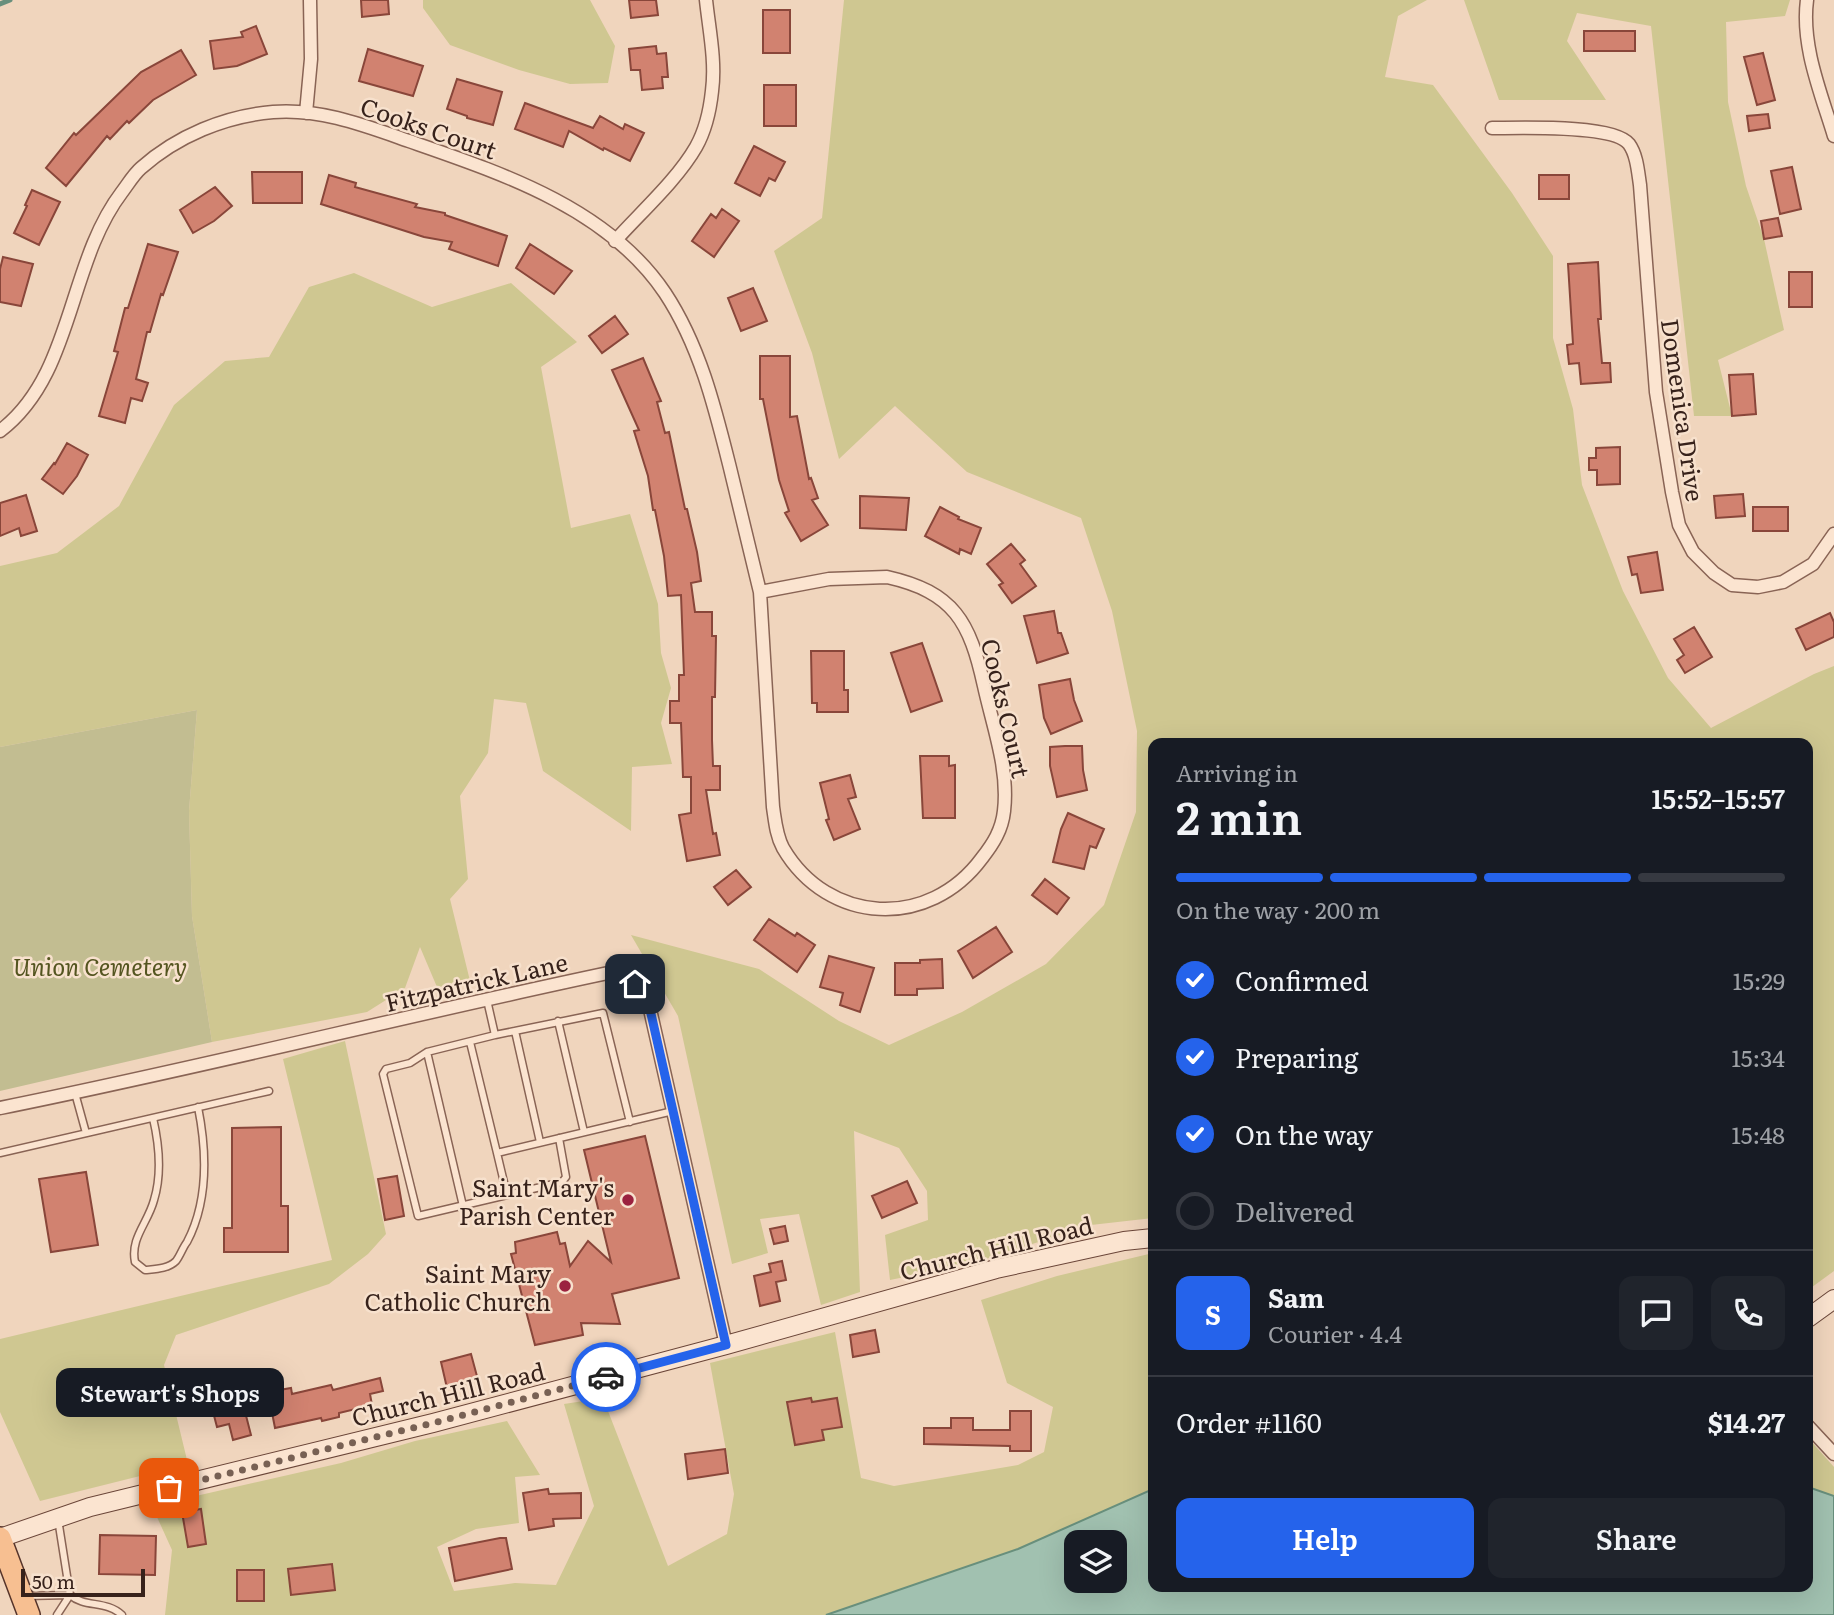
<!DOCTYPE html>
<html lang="en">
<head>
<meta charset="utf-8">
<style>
  :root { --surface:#171b24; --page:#20242c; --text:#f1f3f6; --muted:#9ea1a6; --line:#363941; --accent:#2563eb }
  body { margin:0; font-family:Literata,serif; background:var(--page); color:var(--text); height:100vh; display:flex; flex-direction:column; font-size:26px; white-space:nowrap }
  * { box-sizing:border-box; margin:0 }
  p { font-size:23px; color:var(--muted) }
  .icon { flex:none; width:38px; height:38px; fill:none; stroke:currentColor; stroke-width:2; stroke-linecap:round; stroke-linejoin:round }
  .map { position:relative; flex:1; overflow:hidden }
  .drawer { position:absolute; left:1148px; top:738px; width:665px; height:854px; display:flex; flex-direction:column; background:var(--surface); border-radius:14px; box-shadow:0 7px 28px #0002 }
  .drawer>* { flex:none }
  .fabs { position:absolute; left:1064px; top:1530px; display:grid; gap:14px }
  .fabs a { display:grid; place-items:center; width:63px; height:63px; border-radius:14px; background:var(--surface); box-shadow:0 7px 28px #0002; font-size:35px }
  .scale { position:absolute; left:21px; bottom:18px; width:124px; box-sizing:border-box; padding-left:7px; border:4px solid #37221b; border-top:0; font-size:19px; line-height:24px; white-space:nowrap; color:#37221b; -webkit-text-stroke:5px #f7e1cd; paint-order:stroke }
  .pin { position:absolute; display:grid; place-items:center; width:60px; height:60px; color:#fff; margin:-30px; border-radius:14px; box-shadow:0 4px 10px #0006 }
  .courier { position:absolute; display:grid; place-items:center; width:70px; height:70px; margin:-35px; border:5px solid #2563eb; border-radius:50%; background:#fff; color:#222; box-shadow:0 2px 9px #0007 }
  .bubble { position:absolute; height:49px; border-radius:14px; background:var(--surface); box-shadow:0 7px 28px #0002; font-size:23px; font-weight:600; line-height:49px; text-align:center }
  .overview em { font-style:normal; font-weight:600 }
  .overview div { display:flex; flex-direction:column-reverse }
  .overview { display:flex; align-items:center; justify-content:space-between; height:119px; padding:0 28px }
  h1 { font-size:46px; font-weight:600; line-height:52px }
  .bar { display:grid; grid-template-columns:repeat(4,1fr); gap:10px 7px; align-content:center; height:84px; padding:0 28px }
  .bar i { height:9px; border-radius:5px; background:var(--line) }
  .bar .active { background:var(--accent) }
  .bar p { grid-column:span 4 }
  .line { display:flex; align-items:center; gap:18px; padding:0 28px; border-top:2px solid var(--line) }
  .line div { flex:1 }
  .round { display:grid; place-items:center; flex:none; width:74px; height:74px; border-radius:14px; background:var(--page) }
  ol { padding:0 28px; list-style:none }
  li { display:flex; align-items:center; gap:21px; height:77px }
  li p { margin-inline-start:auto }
  li .icon { padding:7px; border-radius:50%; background:var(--accent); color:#fff; stroke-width:4 }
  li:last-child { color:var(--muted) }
  li i { width:38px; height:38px; border:4px solid var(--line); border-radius:50% }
  .button { display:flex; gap:14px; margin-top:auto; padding:14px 28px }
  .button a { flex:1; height:80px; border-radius:14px; background:var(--accent); color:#fff; font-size:28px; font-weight:600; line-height:80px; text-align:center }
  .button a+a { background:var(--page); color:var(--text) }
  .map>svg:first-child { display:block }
  .green { fill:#cfc791 }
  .cemetery { fill:#c2bd91 }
  .water { fill:#a1c1b0; stroke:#688f7c; stroke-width:2; fill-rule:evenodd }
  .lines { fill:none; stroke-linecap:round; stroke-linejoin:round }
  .stream { stroke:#688f7c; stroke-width:5 }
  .building { fill:#d18270; stroke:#89463a; stroke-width:2 }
  .lane-casing { stroke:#896455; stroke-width:9 }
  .street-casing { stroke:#896455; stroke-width:15 }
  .secondary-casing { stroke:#6b4639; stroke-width:20 }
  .primary-casing { stroke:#56342a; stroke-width:24 }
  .lane { stroke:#fbe4d0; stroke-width:6 }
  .street { stroke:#fbe4d0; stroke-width:12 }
  .secondary { stroke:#fbe4d0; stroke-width:18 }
  .primary { stroke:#f7bf91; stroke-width:21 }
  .done { stroke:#786154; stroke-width:7; stroke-dasharray:0 12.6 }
  .route { stroke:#2563eb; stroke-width:9 }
  .poi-dot { fill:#9b223f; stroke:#f7e1cd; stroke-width:2.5 }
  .labels { text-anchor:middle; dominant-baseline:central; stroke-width:5; stroke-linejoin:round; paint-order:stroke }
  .street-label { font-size:24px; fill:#37221b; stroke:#f7e1cd }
  .park-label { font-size:24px; font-style:italic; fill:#545520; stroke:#f7e1cd }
  .poi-label { font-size:24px; fill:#37221b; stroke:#f7e1cd; text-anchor:end }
</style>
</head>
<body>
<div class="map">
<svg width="1834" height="1615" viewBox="0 0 1834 1615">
  <rect width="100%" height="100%" fill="#f0d5bd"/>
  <path class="green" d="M423,0H590L615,46L608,83L570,84L519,70L450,45L423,8Z
    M844,0H1427L1398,16L1385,77L1433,85L1512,193L1553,256V338L1573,409L1582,485L1623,591L1668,678L1711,728L1814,674L1834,666V1271L1808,1290V744H1153V1218L1091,1225L973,1263L890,1280L885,1235L928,1220L927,1191L899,1148L854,1131L860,1292L821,1305L799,1214L760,1219L768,1253L732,1264L678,1016L631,935L759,969L839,1021L889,1045L962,1012L1046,964L1104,905L1136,812L1137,731L1112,611L1081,518L967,472L895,406L839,459L812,353L774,251L822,218Z
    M1464,0H1790L1785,16L1726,22L1728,102L1746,186L1764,239L1784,330L1718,360L1732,416H1694L1651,26L1577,13L1567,41L1606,100H1499Z
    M354,273L432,307L511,283L577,342L541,367L571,528L630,514L658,604L661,653L671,688L661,723L672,764L632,767L631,831L543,771L526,703L494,699L488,753L460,796L468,879L450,899L471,985L437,987L420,947L405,988L367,1012L212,1042L192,916L189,811L197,710L0,747V566L57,553L119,506L174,405L225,361L269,357L309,287Z
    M345,1041L386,1234L368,1254L329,1284L176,1335L164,1365L188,1464L40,1501L0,1412V1339L332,1260L283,1059Z
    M1153,1253V1489L1018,1549L826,1615H165L172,1550L152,1506L341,1463L415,1441L507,1421L540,1475L515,1477L519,1523L476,1529L437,1547L454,1591L515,1583L556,1585L594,1506L564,1404L603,1398L668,1566L727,1534L734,1494L710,1363L835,1332L861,1478L894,1486L1018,1465L1044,1452L1053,1407L1007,1383L981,1300L1057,1276Z
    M1808,1438L1834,1467V1496L1808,1487Z"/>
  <path class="cemetery" d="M197,710L189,811L192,916L212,1042L0,1091V747Z"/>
  <path class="water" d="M1808,1487L1834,1496V1615H826L1018,1549L1153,1489V1587H1808ZM1076,1542H1115V1580H1076Z"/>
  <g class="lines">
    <path class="stream" d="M0,4L10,0"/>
  </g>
  <path class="building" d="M361,0H388L389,14L362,17Z
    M629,0H656L658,15L631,18Z
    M763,10H790V53H763Z
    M256,26L267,54L237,66L214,69L210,41L243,37L241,32Z
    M1584,31H1635V51H1584Z
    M656,46L657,54L666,53L668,77H662L663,88L642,90L640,70H631L629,49Z
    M368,49L423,66L413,96L359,81Z
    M181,50L196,75L153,100L129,123L127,121L110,139L107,136L66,186L46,168L74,133L76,135L141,72Z
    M1763,53L1775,100L1757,105L1744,57Z
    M457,79L502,92L493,125L467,118V116L447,109Z
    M764,85H796V126H764Z
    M525,103L593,128L600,116L623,129L625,124L644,133L630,161L604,148L603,150L569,131L563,147L515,129Z
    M1768,114L1770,128L1749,131L1747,116Z
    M754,146L785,162L775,181L769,178L760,196L735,183Z
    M1792,167L1801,209L1780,214L1771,171Z
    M252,172H302V203H253Z
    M329,175L356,183L355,187L417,204L415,207L445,213V215L507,236L498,266L449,249L452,242L424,237L321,204Z
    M1539,175H1569V199H1539Z
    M215,187L232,206L214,221L193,233L180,210Z
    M32,190L60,202L39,245L14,233L27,206L25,205Z
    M722,209L739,221L714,257L692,241L711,214L716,218Z
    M1778,218L1782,236L1764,239L1761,221Z
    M148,244L178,252L163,295L161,294L150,332H147L136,379L148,383L142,401L131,398L125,423L99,416L118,352L114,351L125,308H128Z
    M530,244L572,271L554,294L516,268Z
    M3,257L33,264L21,306L0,302V269Z
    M1598,262L1601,319H1598L1602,363H1610L1611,382L1581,384L1579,363L1569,364L1567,345L1573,344L1568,264Z
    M1789,272H1812V307H1789Z
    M753,288L767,321L741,331L728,298Z
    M615,316L628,334L602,353L589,336Z
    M760,356H790V417L797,416L809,479L811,478L818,498L812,500L828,525L801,541L785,513L789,511L779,480L763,399H760Z
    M643,358L661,401L657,402L665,433L669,432L685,509H687L697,552L701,581L691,583L695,612H712V636H716L715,697H712V740L713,766H720V790H706L713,834L716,833L720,855L687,861L679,815L691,813V777H683L681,723H670V701H679V675H684L681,595L668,596L664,556L655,510H653L648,476L634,431L639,430L612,370Z
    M1753,374L1756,414L1732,416L1729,375Z
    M67,443L88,455L77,476L63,494L42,479L54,463L55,464Z
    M1620,447V484L1597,485V470H1589V458H1596V448Z
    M1743,494L1745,516L1716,518L1714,496Z
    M26,495L37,531L21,536L19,528L0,536V503Z
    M860,496L909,498L906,530L860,528Z
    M940,507L959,517L958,519L981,528L971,554L960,549L959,554L925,536Z
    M1753,507H1788V531H1753Z
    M1011,544L1025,560L1020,564L1036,586L1012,603L999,585L1003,583L987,564Z
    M1657,552L1663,590L1641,593L1637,574L1632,575L1628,557Z
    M1054,611L1058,633H1061L1068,653L1037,663L1024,616Z
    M1830,613L1834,622V637L1806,650L1796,629Z
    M1694,627L1712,657L1685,673L1677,660L1684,655L1674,639Z
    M922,643L942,701L911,712L891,653Z
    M811,651H844V690H848V712H817V703H812Z
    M1070,679L1074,700L1082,721L1051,734L1044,718L1039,685Z
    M1065,746H1082L1083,770L1087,790L1057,797L1050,766V747Z
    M920,756H949V766L955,765V818H923Z
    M850,775L856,797L848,799L860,829L834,840L826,820L829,819L820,783Z
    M1068,813L1104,829L1096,848L1090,846L1084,869L1053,862L1061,829Z
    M736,870L751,887L728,905L714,887Z
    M1045,879L1069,898L1057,914L1032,895Z
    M769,919L795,936L797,933L815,945L797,972L754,940Z
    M996,927L1012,952L973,978L958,951Z
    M829,956L874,968L860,1012L840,1005L843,993L820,987Z
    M942,959L943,988L917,989V995H895V963H920V960Z
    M281,1127V1206H288V1252H224V1228H232V1128Z
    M645,1136L679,1278L612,1294L620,1324L581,1323L583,1335L535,1345L511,1254L516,1253L515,1242L557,1232L560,1244L565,1243L570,1266L588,1241L611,1262L584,1150Z
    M86,1172L98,1245L51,1252L39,1179Z
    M397,1176L404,1216L385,1220L378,1179Z
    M907,1181L917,1203L882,1218L872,1196Z
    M785,1226L788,1241L774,1244L770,1229Z
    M782,1261L786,1280L776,1282L780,1301L760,1306L754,1276L771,1272L769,1264Z
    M875,1330L879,1352L853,1357L850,1335Z
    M471,1354L478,1380L447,1388L441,1362Z
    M380,1378L383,1391L370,1394L372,1405L339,1413V1417L322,1421L321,1418L275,1428L268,1392L291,1388L292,1394L331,1385L333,1390Z
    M811,1398L812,1402L837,1398L842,1427L822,1430L824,1440L795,1445L787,1402Z
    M242,1400L251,1435L233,1440L229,1424L217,1427L212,1408Z
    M1010,1411H1031V1451H1010V1446L924,1444V1428H951V1418H973V1430H1010Z
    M725,1449L728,1473L688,1479L685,1454Z
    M548,1489L549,1494L581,1493V1518L553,1519L554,1526L529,1530L523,1493Z
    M201,1509L206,1544L188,1547L182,1512Z
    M100,1535L156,1536L155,1575L99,1574Z
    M500,1538H506L512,1569L455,1581L449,1548Z
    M332,1564L335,1590L291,1595L288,1569Z
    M237,1570H264V1601H237Z"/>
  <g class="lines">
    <defs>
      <path id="lane" d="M487,1000L495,1035L603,1013L630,1122
        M558,1021L584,1132
        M515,1031L540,1142
        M495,1035L427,1052L410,1063L386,1069L383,1074L418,1216L507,1195
        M470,1042L497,1153L673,1111
        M427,1052L463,1206
        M75,1093L86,1133
        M153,1118C159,1144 162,1174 154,1200C148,1223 130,1238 135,1262L145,1270C155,1269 168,1269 176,1261C180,1256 183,1247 187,1242C209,1200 207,1152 198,1107
        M0,1153L269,1091
        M497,1153L507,1195L562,1182L566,1177L559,1138
        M58,1519L70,1595C85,1608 106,1600 122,1615
        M26,1596L70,1595
        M57,1615L70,1595"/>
      <path id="street" d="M1807,0C1801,46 1821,93 1834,136
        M306,113L311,59L310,0
        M1492,128C1518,128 1614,124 1629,144C1637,155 1638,172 1640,185L1656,392L1672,492L1679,525L1693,552L1714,573L1732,585L1758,587L1783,582L1813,564L1834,534
        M615,241C641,212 677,180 696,147C705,131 710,110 712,91C716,61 709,29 706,0
        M0,431C74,375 67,264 122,192C128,184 134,174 141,168C177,136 225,116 273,112C320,108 366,126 409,141C501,173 608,208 665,293C700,346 715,408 730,468C740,510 750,551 760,592
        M887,577C954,592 970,622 984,686C993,727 1009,769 1004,811C1002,830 993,844 982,858C929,930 828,925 783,848C776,835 775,820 773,807L760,592L829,579Z
        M0,1108C204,1067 404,1016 608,973L634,983L649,1005L726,1345
        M1808,1426L1834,1454"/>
      <path id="secondary" d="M1808,1318L1834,1299
        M0,1538L90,1507L433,1423L726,1345L996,1269L1124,1241L1153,1238"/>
      <path id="primary" d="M0,1538L29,1615"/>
    </defs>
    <use href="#lane" class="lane-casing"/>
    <use href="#street" class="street-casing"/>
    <use href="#secondary" class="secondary-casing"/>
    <use href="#primary" class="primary-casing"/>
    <use href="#lane" class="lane"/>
    <use href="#street" class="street"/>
    <use href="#secondary" class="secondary"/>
    <use href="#primary" class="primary"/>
  </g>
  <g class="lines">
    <path class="done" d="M169,1488L433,1423L606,1377"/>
    <path class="route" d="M606,1377L726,1345L649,1005L635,984"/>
  </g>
  <g class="poi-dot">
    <circle cx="628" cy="1200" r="7"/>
    <circle cx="565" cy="1286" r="7"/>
  </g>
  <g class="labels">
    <g class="street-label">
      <text transform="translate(429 127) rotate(19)">Cooks Court</text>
      <text transform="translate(1684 410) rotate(82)">Domenica Drive</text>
      <text transform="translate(1007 708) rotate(77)">Cooks Court</text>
      <text transform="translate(476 981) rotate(-13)">Fitzpatrick Lane</text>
      <text transform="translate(996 1247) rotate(-14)">Church Hill Road</text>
      <text transform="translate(448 1393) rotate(-14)">Church Hill Road</text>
    </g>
    <g class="park-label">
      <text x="100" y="965">Union Cemetery</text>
    </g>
    <g class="poi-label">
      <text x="614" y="1186">Saint Mary's<tspan x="614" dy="28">Parish Center</tspan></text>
      <text x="551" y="1272">Saint Mary<tspan x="551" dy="28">Catholic Church</tspan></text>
    </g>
  </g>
</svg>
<div class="fabs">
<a><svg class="icon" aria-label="layers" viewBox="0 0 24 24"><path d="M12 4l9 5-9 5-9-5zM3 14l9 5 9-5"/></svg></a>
</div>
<div class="scale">50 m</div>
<div class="pin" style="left:169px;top:1488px;background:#ea580c"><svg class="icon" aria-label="bag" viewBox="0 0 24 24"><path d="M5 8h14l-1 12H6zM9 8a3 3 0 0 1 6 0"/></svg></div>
<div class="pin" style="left:635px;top:984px;background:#1f2937"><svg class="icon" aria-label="home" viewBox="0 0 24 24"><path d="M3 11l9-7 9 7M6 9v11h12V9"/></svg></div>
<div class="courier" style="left:606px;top:1377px"><svg class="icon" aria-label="car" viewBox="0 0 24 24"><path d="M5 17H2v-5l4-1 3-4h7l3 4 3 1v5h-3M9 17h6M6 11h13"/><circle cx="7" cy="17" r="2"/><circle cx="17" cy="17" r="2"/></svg></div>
<div class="bubble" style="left:56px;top:1368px;width:228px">Stewart's Shops</div>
<section class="drawer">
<div class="overview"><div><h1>2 min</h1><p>Arriving in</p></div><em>15:52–15:57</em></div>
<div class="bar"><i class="active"></i><i class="active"></i><i class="active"></i><i></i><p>On the way · 200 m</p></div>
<ol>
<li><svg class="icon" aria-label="check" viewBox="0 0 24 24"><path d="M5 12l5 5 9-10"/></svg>Confirmed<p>15:29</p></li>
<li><svg class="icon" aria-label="check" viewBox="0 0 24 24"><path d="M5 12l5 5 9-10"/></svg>Preparing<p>15:34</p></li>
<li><svg class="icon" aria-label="check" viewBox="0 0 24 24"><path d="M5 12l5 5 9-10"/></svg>On the way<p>15:48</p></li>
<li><i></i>Delivered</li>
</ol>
<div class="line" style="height:126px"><b class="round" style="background:var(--accent);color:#fff">S</b><div><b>Sam</b><p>Courier · 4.4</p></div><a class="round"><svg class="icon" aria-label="chat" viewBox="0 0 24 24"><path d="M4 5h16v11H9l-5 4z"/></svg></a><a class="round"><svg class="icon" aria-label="phone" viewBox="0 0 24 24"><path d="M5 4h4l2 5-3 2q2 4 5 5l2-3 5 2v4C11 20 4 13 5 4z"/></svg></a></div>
<div class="line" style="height:91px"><div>Order #1160</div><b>$14.27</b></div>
<div class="button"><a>Help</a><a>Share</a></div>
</section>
</div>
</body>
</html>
